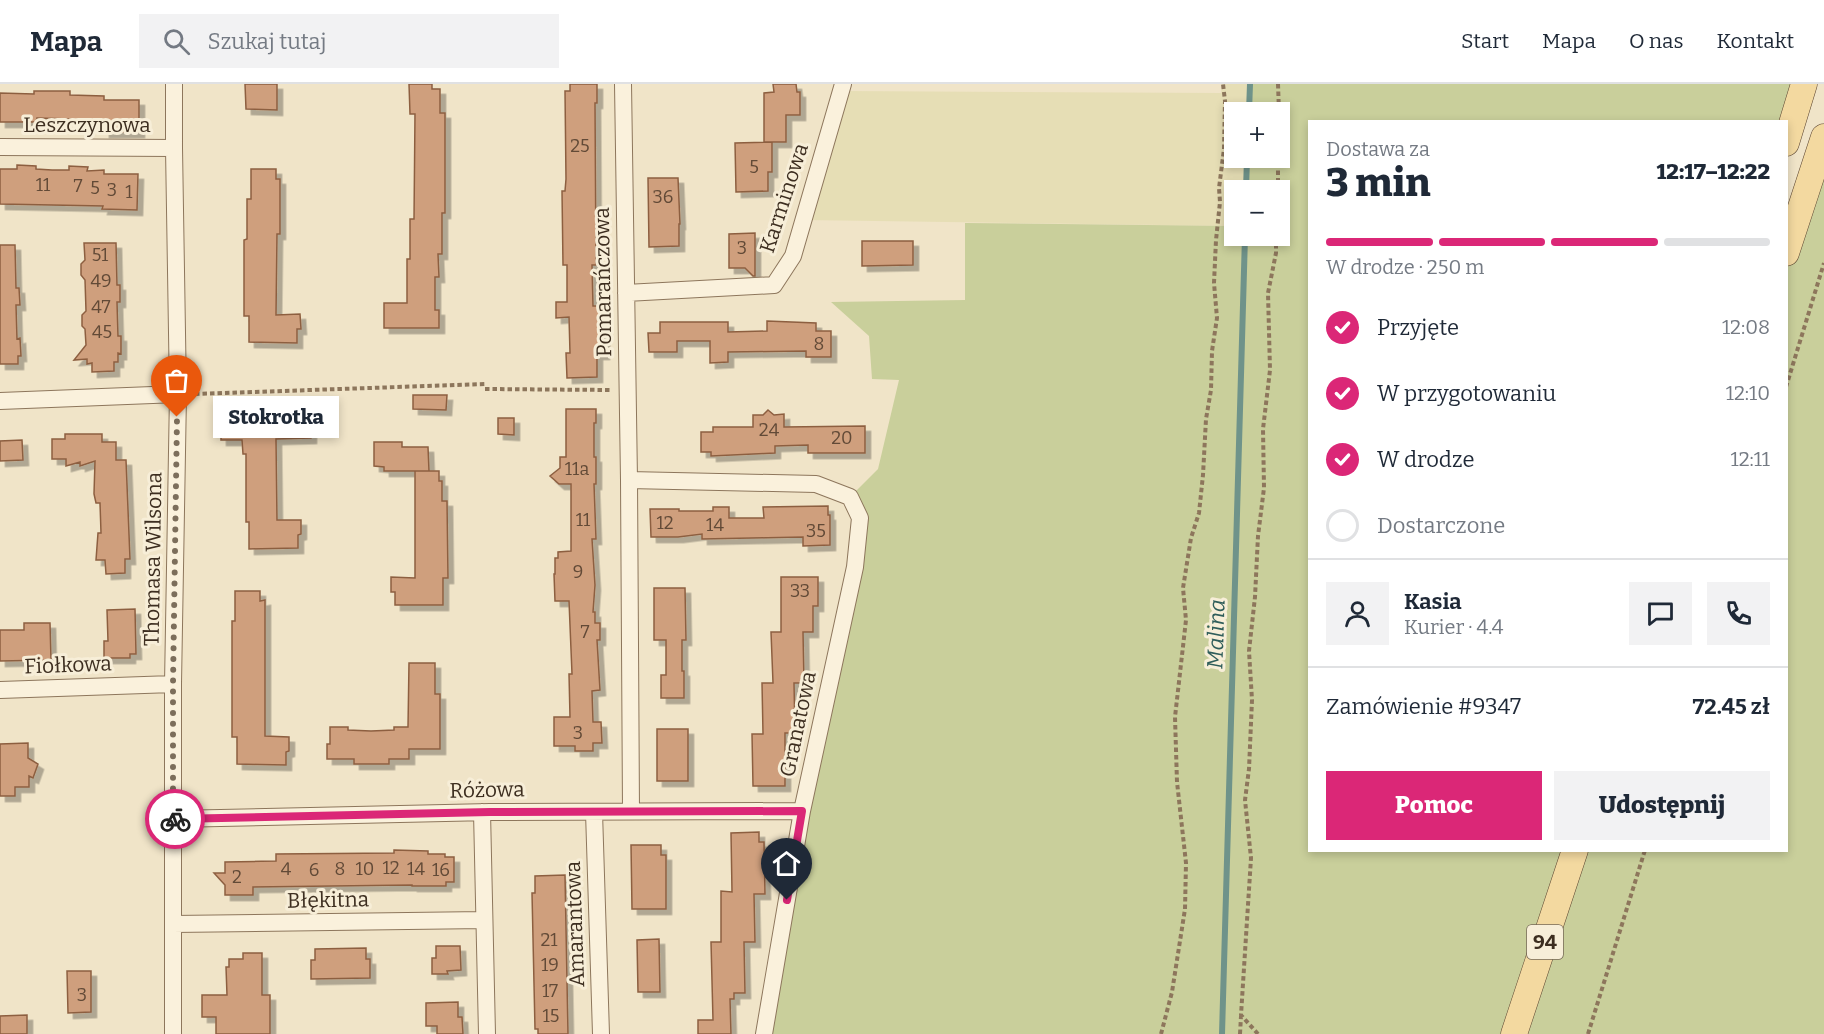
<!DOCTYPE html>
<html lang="pl">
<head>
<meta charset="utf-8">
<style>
  :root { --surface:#fff; --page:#f2f2f3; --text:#1f2937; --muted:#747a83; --line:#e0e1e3; --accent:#db2777 }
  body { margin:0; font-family:Bitter,serif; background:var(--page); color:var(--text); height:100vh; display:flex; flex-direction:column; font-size:22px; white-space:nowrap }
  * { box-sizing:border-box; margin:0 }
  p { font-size:20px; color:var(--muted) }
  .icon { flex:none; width:33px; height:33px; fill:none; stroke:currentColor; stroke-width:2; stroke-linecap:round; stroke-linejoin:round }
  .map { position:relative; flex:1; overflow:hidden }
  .sheet { position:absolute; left:1308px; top:36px; width:480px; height:732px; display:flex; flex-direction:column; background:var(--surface); border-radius:0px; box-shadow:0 3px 9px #0003 }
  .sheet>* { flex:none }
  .buttons { position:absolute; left:1224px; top:18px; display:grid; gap:12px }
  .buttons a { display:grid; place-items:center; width:66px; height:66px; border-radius:0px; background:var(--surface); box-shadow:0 3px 9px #0003; font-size:30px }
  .pin { position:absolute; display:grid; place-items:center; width:51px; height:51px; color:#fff; margin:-62px -26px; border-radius:50% 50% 50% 0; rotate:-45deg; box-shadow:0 0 6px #0007 }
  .pin .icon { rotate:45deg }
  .courier { position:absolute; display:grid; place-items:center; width:60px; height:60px; margin:-30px; border:4px solid #db2777; border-radius:50%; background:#fff; color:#222; box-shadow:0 2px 8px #0007 }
  .bubble { position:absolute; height:42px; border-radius:0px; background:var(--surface); box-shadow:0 3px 9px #0003; font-size:20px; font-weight:800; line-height:42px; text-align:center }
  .head em { font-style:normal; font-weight:800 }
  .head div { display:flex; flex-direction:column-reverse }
  .head { display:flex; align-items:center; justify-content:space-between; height:102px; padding:0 18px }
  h1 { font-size:39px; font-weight:800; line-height:45px }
  .bar { display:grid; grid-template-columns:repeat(4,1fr); gap:9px 6px; align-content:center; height:72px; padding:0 18px }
  .bar i { height:8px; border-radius:4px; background:var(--line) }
  .bar .active { background:var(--accent) }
  .bar p { grid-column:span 4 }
  .line { display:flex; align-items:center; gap:15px; padding:0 18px; border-top:2px solid var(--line) }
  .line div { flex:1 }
  .round { display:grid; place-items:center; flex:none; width:63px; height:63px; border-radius:0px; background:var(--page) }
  ol { padding:0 18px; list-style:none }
  li { display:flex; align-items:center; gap:18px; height:66px }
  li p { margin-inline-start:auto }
  li .icon { padding:6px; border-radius:50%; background:var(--accent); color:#fff; stroke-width:4 }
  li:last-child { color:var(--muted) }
  li i { width:33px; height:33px; border:3px solid var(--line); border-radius:50% }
  .primary-button { display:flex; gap:12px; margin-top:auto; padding:12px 18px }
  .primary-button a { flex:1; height:69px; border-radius:0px; background:var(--accent); color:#fff; font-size:24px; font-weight:800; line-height:69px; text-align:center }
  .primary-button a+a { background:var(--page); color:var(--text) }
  header { display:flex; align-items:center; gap:36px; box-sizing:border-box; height:84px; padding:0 30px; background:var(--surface); border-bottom:2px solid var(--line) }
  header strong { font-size:28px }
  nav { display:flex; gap:33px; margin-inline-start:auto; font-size:21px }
  .search { width:420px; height:54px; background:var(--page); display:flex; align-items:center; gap:15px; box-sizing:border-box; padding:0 21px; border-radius:0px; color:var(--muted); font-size:22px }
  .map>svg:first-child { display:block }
  .farmland { fill:#e6deb5 }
  .green { fill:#c9cf9b }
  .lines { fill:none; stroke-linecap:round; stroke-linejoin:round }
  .stream { stroke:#6f938a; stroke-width:6 }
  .building { fill:#cf9f7d; stroke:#8d5f41; stroke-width:1.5; filter:url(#shadow) }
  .street-casing { stroke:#8d765c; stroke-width:18 }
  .primary-casing { stroke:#5b4430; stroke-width:27 }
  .path { stroke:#8d765c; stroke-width:4; stroke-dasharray:4.5 3; stroke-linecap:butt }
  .street { stroke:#faf1dc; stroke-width:16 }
  .primary { stroke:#f3d9a0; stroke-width:26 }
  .done { stroke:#7c6e5b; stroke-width:6; stroke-dasharray:0 10.8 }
  .route { stroke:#db2777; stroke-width:8 }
  .labels { text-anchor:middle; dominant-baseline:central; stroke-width:6; stroke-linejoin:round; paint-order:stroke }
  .number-label { font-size:18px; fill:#624a37 }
  .shield { fill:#f7eed8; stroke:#756857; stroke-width:1.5 }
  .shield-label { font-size:20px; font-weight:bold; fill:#3d2e20 }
  .street-label { font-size:21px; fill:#3d2e20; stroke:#f7eed8 }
  .water-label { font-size:22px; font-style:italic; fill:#2f5d5a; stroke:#f7eed8 }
</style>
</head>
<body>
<header>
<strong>Mapa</strong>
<div class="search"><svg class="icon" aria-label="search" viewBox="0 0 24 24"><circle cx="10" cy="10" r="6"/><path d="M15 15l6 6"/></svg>Szukaj tutaj</div>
<nav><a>Start</a><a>Mapa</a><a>O nas</a><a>Kontakt</a></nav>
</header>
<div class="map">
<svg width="1824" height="950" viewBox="0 0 1824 950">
  <defs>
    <filter id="shadow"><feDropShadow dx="5.5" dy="5.5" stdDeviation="0" flood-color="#0004"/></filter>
  </defs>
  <rect width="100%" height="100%" fill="#f0e4c8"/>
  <path class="farmland" d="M1222,0H1250L1249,28H1234V74H1247L1246,106H1234V142L804,136L841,7L1221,9Z"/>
  <path class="green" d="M1250,0H1791L1779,37L1310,38V766H1786L1787,169L1824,53V950H764L857,454L850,413L878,385L899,296L872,295L869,252L831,218L965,216V139L1234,142V152H1280V106H1246L1247,74H1280V28H1249Z"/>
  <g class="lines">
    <path class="stream" d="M1249,28L1250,0
      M1246,106L1247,74
      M1222,950L1245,152"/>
  </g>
  <path class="building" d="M245,0H277V26L246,25Z
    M409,0H432V5H440V29H445V129H442V170H438L439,193H435V226H439V244H384V219H407V175H410V135H414L415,30H410Z
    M570,0H597V19H595L596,181H592L593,222H599L600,255H604V270H597V293L567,294L566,269H570L569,233L556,234V218H567V181H563L562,107H565L566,95L565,7H570Z
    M773,0H796L797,8H800V31H786V58H764V9L774,8Z
    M34,7H70V11L104,12V16H139V48H104V39H70V35L37,34L36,38H0V9L34,10Z
    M772,58V88H768V107L736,108L735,59Z
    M17,81L36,82V85L52,86H69V82L88,83L87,87L104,86V90H138L137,126L102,125L103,122L0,120V85H17Z
    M251,85H276V95H280V150H277L276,231L300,230L301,245H297V259L249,258V232H244V156L247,155V115H251Z
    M648,94H678L680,140H679V162L649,163Z
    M755,149V192H753L745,184H729V150Z
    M862,157H913V181L862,182Z
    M84,159H116L117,201H120V218H117L118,252H121V270L118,269V278H114V287L92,288V279L87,280V275L74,276L86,261L85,245L82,242V231L86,227L85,196L81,191V180L85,176Z
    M0,161H15L16,204H19L20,221H16L17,255L20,254L21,272H18V280H0Z
    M767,237L816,239V247H831V273H806V267L728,268V278L710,279V257H677V268H649L648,249H660V238H728V248L767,247Z
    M413,311H447L446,326L413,325Z
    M311,318V354L276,355L277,436H301V450L298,451V464L249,465V438H246V370H243L242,356H221V319Z
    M566,325H596V339H594V373H596V400H594L596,455H592L595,501L593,528H595V539H600V556H597L600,606L592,607L593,638H601L602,659H593V667H575V662H554V633H570L569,590H572L569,517H555L554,490H555V474H558V468L571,467V400H559L550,392L560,384V373H566Z
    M768,326L774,331L784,330V343L865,342V369H808V361L775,362V369L711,372V368H701V348H713V343H753V331H763Z
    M498,334H514V351L498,350Z
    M65,350H102V358H116V376H126L130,475H125V489L106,490L105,476H96L98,449H101L100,419H96L94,410L95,377L80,382V378L66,382V375H52V355H65Z
    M22,356L23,376L0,377V357Z
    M374,358H402V363H428L429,387H384V383L374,382Z
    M415,387H439V397H442V417H447L448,494H443V521H395V508H391V493L415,494Z
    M828,422V431H830V461L803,462V453L702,455V450L678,453H651L650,425H679V427H713V423H729V434H764L763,423Z
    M781,493H818V522H813V548H803L804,599H794L795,649H785V702H753L752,650H763L762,599H773L771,548H781Z
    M654,504H685L686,556H682V587H684V614H661V591H666V556H654Z
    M235,507H260V517L265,516V652L289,653V667L286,668V681L237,680V653H232V537H235Z
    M135,525L136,570H130V574H104V557H108L107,526Z
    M24,539H50L51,576L0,577V546H24Z
    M409,579H435V610H440V665H409V675H389V680H354V675H327V660H330V643H348V646L371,647L394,646V643H408Z
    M657,645H688V697H657Z
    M28,659V674L38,680L33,694L29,692V703H15V712H0V660Z
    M759,748V758H764L765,810H754L755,858H744L745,909H734V915H730L731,950H698V936H713L711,858H721V807L732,808L731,749Z
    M631,761H661V771H666V825H632Z
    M394,766L428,767V770H445V773H454V798H446V802H412V801L253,803V811H225V801L214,789H225V778L276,777V770L394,769Z
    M565,791L568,950H538V945H535L532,809H535V792Z
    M659,855L660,908H638L637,856Z
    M436,862H460L461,886L447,887L448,890H432V874H436Z
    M366,864V875H370V894L311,895V876H315V865Z
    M243,869H262V911H270V950H216V933H202V911H227L226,883H229V875H243Z
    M67,887H91V928L68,929Z
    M458,918V933H462L463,950H437V942H426V919Z
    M27,931V950H0V932Z"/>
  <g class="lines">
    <defs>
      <path id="street" d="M623,0L629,396L631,727
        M0,63L174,64
        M626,209L774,201L793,172L843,0
        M0,317L178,310
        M629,396L816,400L850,413L860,434L855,483L802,727L764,950
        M0,606L173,600
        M482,728L487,950
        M594,728L601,950
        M173,735L490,728L802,727
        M173,840L484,836
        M173,950V600L178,310L174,64V0"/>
      <path id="primary" d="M1786,59L1804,0
        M1786,169L1824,53
        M1514,950L1575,766"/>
    </defs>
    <use href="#street" class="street-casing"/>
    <use href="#primary" class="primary-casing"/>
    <path class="path" d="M1278,0L1279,28
      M1278,106V74
      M1786,303L1824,179
      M485,305L612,306
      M195,310L485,300
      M1161,950L1172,908L1185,825L1186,779L1177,698L1175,633L1186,536L1183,504L1191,454L1199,429L1203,391L1206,335L1211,306L1212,267L1217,234L1214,199L1216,156L1220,118L1219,104L1224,65L1225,17L1223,0
      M1240,950L1241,932
      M1258,950L1241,931L1251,774L1245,716L1249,685L1252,616L1249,567L1255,513L1258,452L1264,404L1263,345L1270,286L1268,209L1276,169V152
      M1588,950L1645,766"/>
    <use href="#street" class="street"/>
    <use href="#primary" class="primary"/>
  </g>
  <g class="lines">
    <path class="done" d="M175,735H173V600L177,333"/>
    <path class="route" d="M175,735L490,728L802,727L787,816"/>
  </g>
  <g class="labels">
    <g class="number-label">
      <text x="580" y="62">25</text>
      <text x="754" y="83">5</text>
      <text x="43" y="101">11</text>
      <text x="78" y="102">7</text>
      <text x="95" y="104">5</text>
      <text x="112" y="106">3</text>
      <text x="129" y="108">1</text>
      <text x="663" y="113">36</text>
      <text x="742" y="164">3</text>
      <text x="100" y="171">51</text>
      <text x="101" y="197">49</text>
      <text x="101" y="223">47</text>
      <text x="102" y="248">45</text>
      <text x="819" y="260">8</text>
      <text x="769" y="346">24</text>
      <text x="842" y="354">20</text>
      <text x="577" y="385">11a</text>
      <text x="583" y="436">11</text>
      <text x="665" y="439">12</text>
      <text x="715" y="441">14</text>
      <text x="816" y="447">35</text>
      <text x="578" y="488">9</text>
      <text x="800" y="507">33</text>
      <text x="585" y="548">7</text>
      <text x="578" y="649">3</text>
      <text x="391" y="784">12</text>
      <text x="286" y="785">4</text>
      <text x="340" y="785">8</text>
      <text x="365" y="785">10</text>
      <text x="416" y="785">14</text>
      <text x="314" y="786">6</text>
      <text x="441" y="786">16</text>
      <text x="237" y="793">2</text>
      <text x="549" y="856">21</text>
      <text x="550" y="881">19</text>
      <text x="550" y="907">17</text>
      <text x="82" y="911">3</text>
      <text x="551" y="932">15</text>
    </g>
    <rect class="shield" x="1527" y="841" width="36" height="34" rx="4.5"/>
    <g class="shield-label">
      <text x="1545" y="858">94</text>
    </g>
    <g class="street-label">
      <text x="87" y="41">Leszczynowa</text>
      <text transform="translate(784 114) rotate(-72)">Karminowa</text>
      <text transform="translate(603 198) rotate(-91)">Pomarańczowa</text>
      <text transform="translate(153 475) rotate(-89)">Thomasa Wilsona</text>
      <text transform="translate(68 581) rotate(-2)">Fiołkowa</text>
      <text transform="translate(798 640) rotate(-78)">Granatowa</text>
      <text transform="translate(487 706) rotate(-1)">Różowa</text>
      <text transform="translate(328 816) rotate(-1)">Błękitna</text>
      <text transform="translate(575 840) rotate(-92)">Amarantowa</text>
    </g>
    <g class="water-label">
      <text transform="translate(1216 550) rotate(-88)">Malina</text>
    </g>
  </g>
</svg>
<div class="buttons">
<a>+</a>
<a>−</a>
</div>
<div class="pin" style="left:177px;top:333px;background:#ea580c"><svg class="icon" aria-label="bag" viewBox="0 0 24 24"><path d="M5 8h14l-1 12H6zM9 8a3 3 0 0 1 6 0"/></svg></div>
<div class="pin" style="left:787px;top:816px;background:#1f2937"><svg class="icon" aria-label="home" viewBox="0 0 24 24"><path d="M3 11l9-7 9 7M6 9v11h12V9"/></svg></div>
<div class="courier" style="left:175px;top:735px"><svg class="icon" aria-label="bike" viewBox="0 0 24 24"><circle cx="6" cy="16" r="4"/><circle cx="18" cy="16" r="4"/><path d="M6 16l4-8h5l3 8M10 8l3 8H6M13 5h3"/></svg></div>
<div class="bubble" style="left:213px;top:312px;width:126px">Stokrotka</div>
<section class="sheet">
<div class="head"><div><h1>3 min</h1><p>Dostawa za</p></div><em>12:17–12:22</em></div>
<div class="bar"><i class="active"></i><i class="active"></i><i class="active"></i><i></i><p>W drodze · 250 m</p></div>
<ol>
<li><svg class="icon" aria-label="check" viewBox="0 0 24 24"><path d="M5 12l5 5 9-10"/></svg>Przyjęte<p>12:08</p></li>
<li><svg class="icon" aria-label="check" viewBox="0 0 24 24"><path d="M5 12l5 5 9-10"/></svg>W przygotowaniu<p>12:10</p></li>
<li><svg class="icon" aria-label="check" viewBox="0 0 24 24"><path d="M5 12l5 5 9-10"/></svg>W drodze<p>12:11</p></li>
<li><i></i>Dostarczone</li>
</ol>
<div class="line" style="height:108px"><a class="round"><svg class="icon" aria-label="person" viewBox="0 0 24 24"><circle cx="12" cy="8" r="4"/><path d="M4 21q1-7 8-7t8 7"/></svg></a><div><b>Kasia</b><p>Kurier · 4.4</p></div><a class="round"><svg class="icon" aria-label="chat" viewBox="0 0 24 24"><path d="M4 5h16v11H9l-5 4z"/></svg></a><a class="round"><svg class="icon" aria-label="phone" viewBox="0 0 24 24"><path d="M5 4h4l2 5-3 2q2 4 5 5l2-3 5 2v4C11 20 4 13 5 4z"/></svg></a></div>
<div class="line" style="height:78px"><div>Zamówienie #9347</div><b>72.45 zł</b></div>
<div class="primary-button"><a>Pomoc</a><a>Udostępnij</a></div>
</section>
</div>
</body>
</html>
